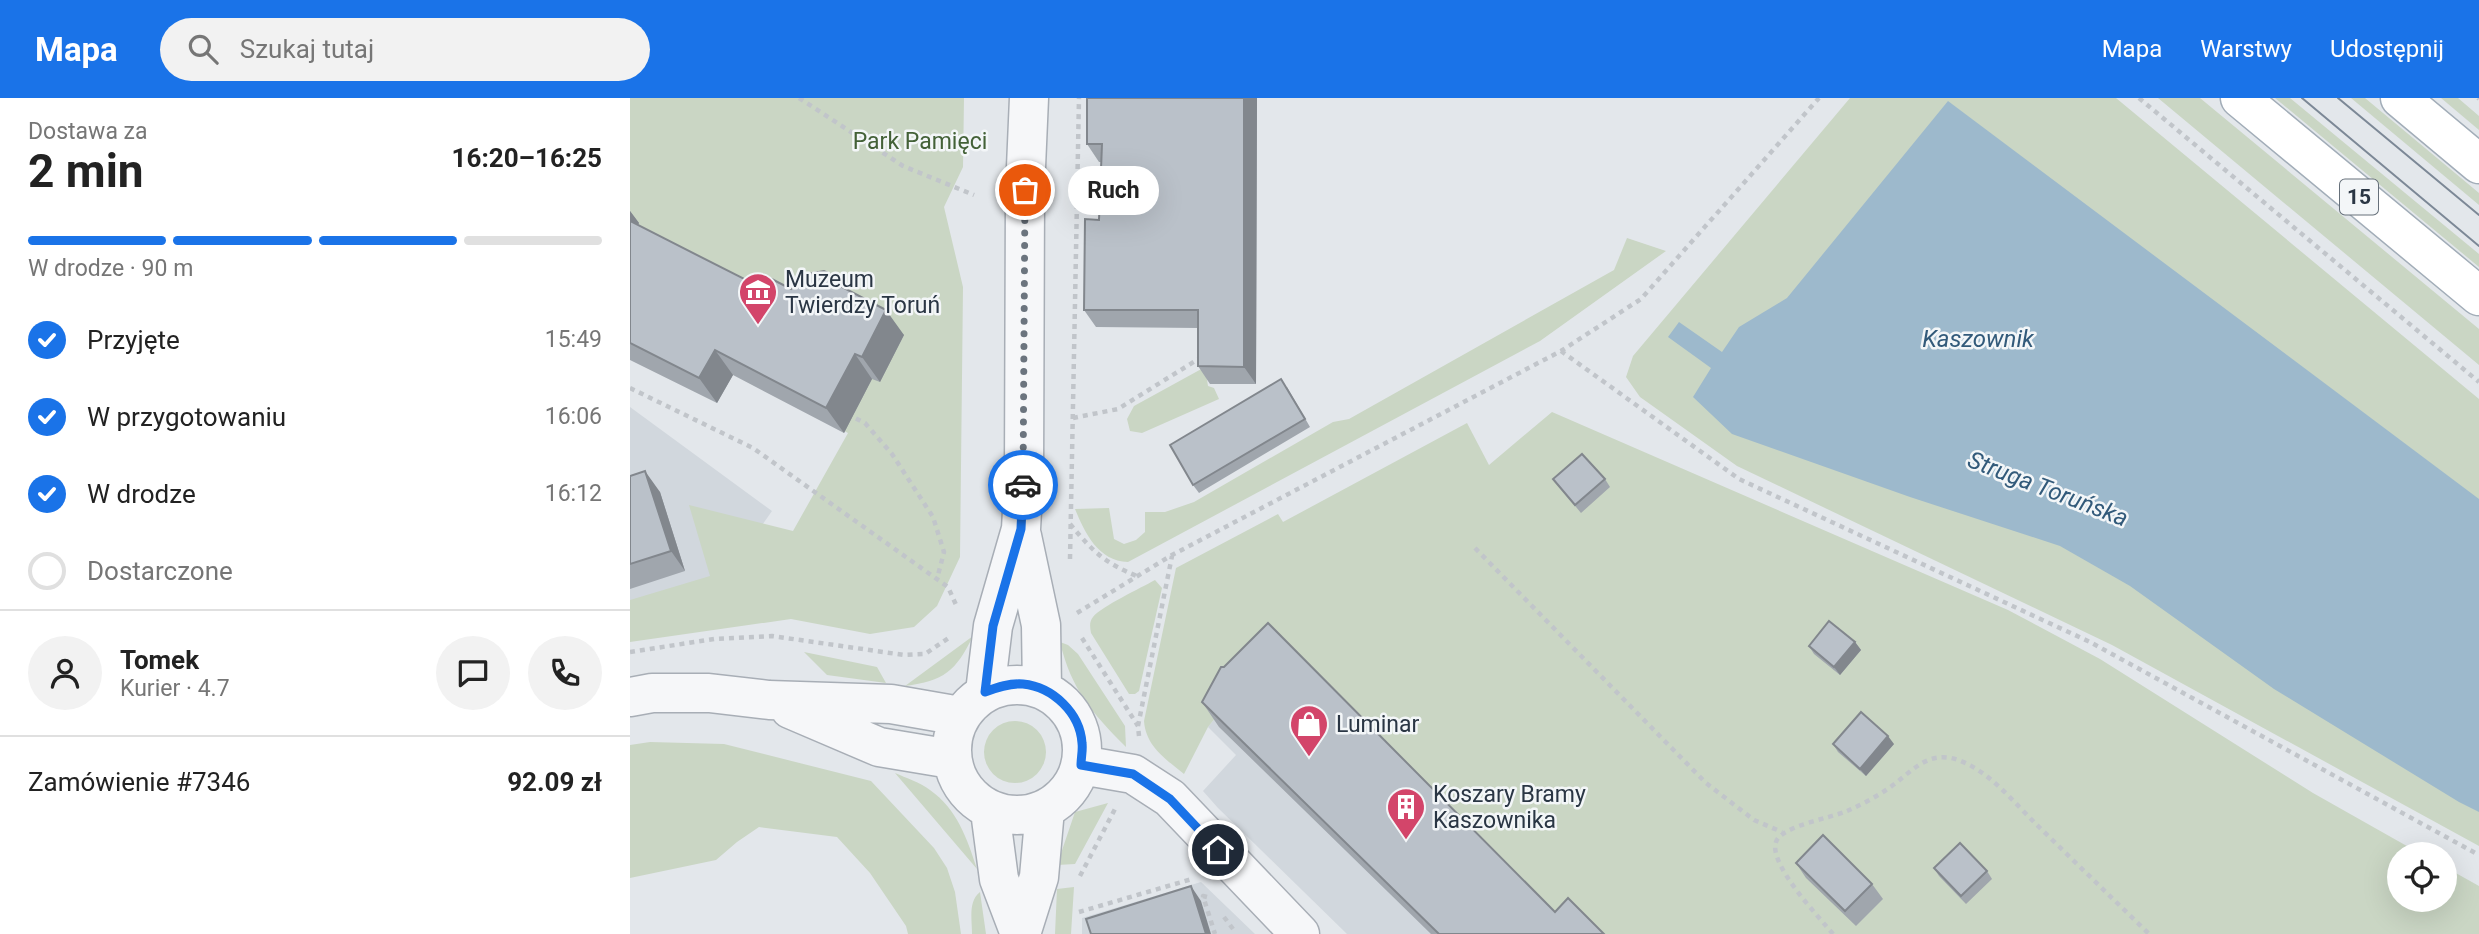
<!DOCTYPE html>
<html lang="pl">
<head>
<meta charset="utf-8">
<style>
  :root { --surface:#fff; --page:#f2f2f2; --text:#222; --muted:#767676; --line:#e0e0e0; --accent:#1a73e8 }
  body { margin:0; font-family:Roboto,sans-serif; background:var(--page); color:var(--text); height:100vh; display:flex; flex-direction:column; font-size:26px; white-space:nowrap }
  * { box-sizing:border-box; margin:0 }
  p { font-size:23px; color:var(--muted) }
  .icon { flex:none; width:38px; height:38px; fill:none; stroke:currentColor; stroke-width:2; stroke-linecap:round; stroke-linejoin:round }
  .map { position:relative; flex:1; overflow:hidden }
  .details { display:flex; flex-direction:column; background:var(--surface); width:630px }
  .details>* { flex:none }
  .controls { position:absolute; left:1757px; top:744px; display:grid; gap:14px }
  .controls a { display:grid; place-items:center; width:70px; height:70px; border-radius:50%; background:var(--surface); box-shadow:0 7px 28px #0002; font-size:35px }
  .pin { position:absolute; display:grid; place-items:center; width:60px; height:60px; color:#fff; margin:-30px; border:4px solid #fff; border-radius:50%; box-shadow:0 2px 7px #0007 }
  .courier { position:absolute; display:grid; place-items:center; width:70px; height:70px; margin:-35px; border:5px solid #1a73e8; border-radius:50%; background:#fff; color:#222; box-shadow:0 2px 9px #0007 }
  .bubble { position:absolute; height:49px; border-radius:24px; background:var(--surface); box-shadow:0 7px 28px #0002; font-size:23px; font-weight:700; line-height:49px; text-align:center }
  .head em { font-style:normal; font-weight:700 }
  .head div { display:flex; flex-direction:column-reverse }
  .head { display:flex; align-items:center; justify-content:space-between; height:119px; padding:0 28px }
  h1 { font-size:46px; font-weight:700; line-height:52px }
  .bar { display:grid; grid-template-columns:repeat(4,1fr); gap:10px 7px; align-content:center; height:84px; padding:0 28px }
  .bar i { height:9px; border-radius:5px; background:var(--line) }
  .bar .current { background:var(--accent) }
  .bar p { grid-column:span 4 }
  .line { display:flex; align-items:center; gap:18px; padding:0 28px; border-top:2px solid var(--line) }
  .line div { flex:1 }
  .round { display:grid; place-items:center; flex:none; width:74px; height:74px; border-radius:37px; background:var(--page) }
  ol { padding:0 28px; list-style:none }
  li { display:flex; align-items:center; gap:21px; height:77px }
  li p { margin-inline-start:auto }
  li .icon { padding:7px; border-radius:50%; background:var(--accent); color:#fff; stroke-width:4 }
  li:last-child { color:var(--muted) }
  li i { width:38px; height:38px; border:4px solid var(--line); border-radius:50% }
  header { display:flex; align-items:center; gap:42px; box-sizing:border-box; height:98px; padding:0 35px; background:var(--accent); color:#fff }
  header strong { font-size:33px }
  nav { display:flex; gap:38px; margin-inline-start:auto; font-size:24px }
  .search { width:490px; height:63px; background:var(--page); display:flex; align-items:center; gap:18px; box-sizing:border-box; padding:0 24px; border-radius:38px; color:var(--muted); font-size:26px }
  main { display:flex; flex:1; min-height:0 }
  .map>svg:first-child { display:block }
  .built { fill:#d1d7dd }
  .green { fill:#cad6c4 }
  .water { fill:#9db9cc }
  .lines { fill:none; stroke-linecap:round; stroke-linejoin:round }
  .minor-casing { stroke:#a8aeb6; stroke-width:41 }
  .primary-casing { stroke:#a2adb8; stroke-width:41 }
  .path { stroke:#c1c5ca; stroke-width:4.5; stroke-dasharray:5 5; stroke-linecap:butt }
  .minor { stroke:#f6f7f9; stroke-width:38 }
  .primary { stroke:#fff; stroke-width:38 }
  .tram { stroke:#7c8896; stroke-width:2 }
  .wall { fill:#a0a6ad }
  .shaded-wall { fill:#82878d }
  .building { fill:#bac1c9; stroke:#82878d; stroke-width:2 }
  .done { stroke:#6b747e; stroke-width:7; stroke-dasharray:0 12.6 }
  .route { stroke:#1a73e8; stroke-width:9 }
  .labels { text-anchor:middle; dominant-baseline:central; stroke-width:5; stroke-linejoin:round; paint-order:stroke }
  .shield { fill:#f3f6f8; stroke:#66707a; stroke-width:2 }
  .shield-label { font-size:21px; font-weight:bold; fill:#2a3644 }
  .park-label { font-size:23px; fill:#436137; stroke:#f3f6f8 }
  .poi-label { font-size:23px; fill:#2a3644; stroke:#f3f6f8; text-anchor:start }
  .water-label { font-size:24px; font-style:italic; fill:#325a7a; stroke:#f3f6f8 }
</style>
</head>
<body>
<header>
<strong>Mapa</strong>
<div class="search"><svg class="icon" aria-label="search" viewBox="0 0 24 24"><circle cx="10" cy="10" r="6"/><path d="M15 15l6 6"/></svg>Szukaj tutaj</div>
<nav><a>Mapa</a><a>Warstwy</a><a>Udostępnij</a></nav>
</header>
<main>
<section class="details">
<div class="head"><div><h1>2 min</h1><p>Dostawa za</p></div><em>16:20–16:25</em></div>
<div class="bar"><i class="current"></i><i class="current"></i><i class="current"></i><i></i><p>W drodze · 90 m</p></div>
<ol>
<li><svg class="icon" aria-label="check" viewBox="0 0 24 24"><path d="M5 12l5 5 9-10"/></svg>Przyjęte<p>15:49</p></li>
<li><svg class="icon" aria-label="check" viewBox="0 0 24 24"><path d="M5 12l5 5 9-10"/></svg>W przygotowaniu<p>16:06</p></li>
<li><svg class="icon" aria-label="check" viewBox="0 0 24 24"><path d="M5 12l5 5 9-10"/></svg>W drodze<p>16:12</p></li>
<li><i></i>Dostarczone</li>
</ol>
<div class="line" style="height:126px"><a class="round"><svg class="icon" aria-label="person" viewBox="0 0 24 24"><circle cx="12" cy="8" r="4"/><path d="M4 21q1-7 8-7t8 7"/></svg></a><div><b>Tomek</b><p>Kurier · 4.7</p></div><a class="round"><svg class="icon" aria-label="chat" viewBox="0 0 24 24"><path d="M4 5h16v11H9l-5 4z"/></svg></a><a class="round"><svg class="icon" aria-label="phone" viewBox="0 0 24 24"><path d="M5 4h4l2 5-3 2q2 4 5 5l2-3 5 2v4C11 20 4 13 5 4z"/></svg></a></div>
<div class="line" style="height:91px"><div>Zamówienie #7346</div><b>92.09 zł</b></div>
</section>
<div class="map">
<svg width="1849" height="836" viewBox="0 0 1849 836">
  <rect width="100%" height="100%" fill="#e3e7eb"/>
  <path class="built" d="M0,309L142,413L121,443L119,498L0,536Z
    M648,542L939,836H717L588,710L573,693L606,657L578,629Z
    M571,784L625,836H452V820Z"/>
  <path class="green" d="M0,0H334L333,69L314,109L333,189L330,459L307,508L284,529L240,536L161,521L0,544V502L80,478L59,407L163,433L218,335L98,271L0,253Z
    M1220,0H1486L1849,301V748L1482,547L1107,368L1010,299L996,279L1003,258Z
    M1528,0H1570L1849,231V267Z
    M1645,0H1660L1849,156V169Z
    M1721,0H1735L1849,95V107Z
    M1811,0H1828L1849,18V32Z
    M997,140L1036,153L910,243L498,464C468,463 455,435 445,411L479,410L484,441L494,446L506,442L515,434V414H535L564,404L703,324L719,321L984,172Z
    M575,269L578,288L584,290L589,301L512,335L500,333L497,321L504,308Z
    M922,314L1378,512L1470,561L1683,695L1791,756H1769V802H1815V769L1849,788V836H945L647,543L578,629L554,676C536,661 516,649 514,623L546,470L648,416L653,424L837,325L859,367Z
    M525,482L532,490L509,593L505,596H499L461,535C460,529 459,524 463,519C472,508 511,490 525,482Z
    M343,538C326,573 314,583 275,588Z
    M430,544L438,547L448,556L495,628L496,649C462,615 441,591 430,544Z
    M174,554L247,569L256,585L197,577Z
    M354 654a31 31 0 1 1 62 0a31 31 0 1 1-62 0Z
    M20,644L94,646L241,683L304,750L317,770L325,794L331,836H278L276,828L240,775L207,739L129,729L107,744L86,762L0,780V647Z
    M265,675C276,680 290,684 300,692C327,711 337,740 347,771Z
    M478,705L445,766L427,767L445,714Z
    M444,789L441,836H425L427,791Z
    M350,794L356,836H342C342,822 338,803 350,794Z"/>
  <path class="water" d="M1318,3L1849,401V714L1829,704L1644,591L1500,488L1430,448L1280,399L1102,336L1063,299L1081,270L1038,239L1049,224L1092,254L1109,229L1157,200Z"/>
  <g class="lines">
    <defs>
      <path id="minor" d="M392,438L411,527L412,591
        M322 652a65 65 0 1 1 130 0a65 65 0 1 1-130 0Z
        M355,594L363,528L391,431L394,376L395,92L399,0
        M0,599L22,595H79L139,602L261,606L330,618
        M160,611L249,649L321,661
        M451,667L503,676L540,700L670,836
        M360,713L369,781L390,836
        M391,836L409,779L415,711"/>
      <path id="primary" d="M1610,0L1849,198
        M1770,0L1849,66"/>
    </defs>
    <use href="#minor" class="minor-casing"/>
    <use href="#primary" class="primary-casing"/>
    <path class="path" d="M169,0L273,68L344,97
      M1509,0L1849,284
      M1848,0L1849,1
      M931,253L1109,381L1460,544L1849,757
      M0,290L123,350L318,489L327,509
      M217,316L235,325L262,356L303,419L314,454L307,481
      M443,320L488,311L570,260
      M440,426C464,455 475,465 509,479
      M845,450L1076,685L1124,722L1152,734
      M440,461L449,0
      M447,515L542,457L931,253L1011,201L1189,0
      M452,540L508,628
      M0,554L84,541L142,538L274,557L295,556L320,539
      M509,638L508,628L542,458
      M450,778L485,711
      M577,799L573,798L585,836
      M449,814L562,781
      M594,819L606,835
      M1203,836C1189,819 1138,766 1146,744C1151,728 1201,720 1217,713C1231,707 1246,699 1259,690C1281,675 1297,651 1328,662C1360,673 1385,706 1409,729C1446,765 1482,800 1519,836"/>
    <use href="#minor" class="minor"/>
    <use href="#primary" class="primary"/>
    <path class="tram" d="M1672,0L1849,148
      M1708,0L1849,117"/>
  </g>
  <path class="wall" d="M457,0H627L626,286H580L568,268V230L466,229L454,212L469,122L471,64H469L457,46Z
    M0,113L9,125L8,127L126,187L161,191L212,189L274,237L250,284L242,281L214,335L103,277L87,305L0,262Z
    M657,289L680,329L569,395L563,387Z
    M0,378L30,394L55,473L0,491Z
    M923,381H975L980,389L951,415Z
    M1225,544L1231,552L1210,577L1184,556L1179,548Z
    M572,604L925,814L974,836H801L589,629Z
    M1203,646H1264L1236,678L1208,654Z
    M1166,765L1242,786L1253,801L1226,828L1176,780Z
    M1304,770L1357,773L1362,781L1336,806L1309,778Z"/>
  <path class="shaded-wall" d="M614,0H627L626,286L614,269Z
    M0,113L9,125L0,139Z
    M256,212L274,237L250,284L232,259Z
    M85,252L103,277L87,305L69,280Z
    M225,256L242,281L214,335L196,310Z
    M15,373L30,394L55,473L41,453Z
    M1225,544L1231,552L1210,577L1204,569Z
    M1258,638L1264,646L1236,678L1230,671Z
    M561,788L571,803L581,836H576Z"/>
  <path class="building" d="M457,0H614V269L568,268V212H454L455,121L469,122L472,46H457Z
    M0,123L126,187L132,176L161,191L178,176L194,173L203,177L212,189L256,212L232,259L225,256L196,310L85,252L69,280L0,245Z
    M651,281L675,321L563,387L540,347Z
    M952,356L975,381L945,407L923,381Z
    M15,373L41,453L0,466V378Z
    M1199,523L1225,544L1204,569L1179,548Z
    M638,525L925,814L938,800L974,836H809L572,604L591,569H594Z
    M1231,614L1258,638L1230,671L1203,646Z
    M1193,737L1242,786L1215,813L1166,765Z
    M1330,745L1357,773L1331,798L1304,770Z
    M561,788L576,836H461L456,821Z"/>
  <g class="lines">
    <path class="done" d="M393,387L395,92"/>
    <path class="route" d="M393,387L391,431L363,528L355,594C368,589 380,585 393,586C423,589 450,615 452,645C453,652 451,660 451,667L503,676L540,701L588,752"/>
  </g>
  <defs>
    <symbol id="museum-pin" viewBox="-11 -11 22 30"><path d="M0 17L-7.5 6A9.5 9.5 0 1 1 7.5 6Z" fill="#d3456a" stroke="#f3f6f8"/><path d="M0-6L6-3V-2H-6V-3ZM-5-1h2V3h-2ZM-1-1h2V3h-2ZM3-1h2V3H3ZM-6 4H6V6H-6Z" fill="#fff"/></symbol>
    <symbol id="shop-pin" viewBox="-11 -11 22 30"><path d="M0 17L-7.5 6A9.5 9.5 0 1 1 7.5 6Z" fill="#d3456a" stroke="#f3f6f8"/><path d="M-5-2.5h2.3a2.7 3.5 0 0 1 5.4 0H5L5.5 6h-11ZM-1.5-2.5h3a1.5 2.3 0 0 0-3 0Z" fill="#fff"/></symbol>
    <symbol id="building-pin" viewBox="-11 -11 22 30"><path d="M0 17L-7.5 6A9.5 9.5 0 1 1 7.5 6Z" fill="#d3456a" stroke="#f3f6f8"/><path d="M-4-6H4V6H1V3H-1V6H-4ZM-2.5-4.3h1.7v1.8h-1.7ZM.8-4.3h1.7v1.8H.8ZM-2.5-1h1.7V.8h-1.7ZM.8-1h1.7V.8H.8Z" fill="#fff"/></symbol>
  </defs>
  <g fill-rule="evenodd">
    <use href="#museum-pin" x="106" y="172" width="44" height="60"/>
    <use href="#shop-pin" x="657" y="604" width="44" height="60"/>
    <use href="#building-pin" x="754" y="687" width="44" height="60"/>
  </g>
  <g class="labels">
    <rect class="shield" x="1710" y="81.5" width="38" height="35" rx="5"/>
    <g class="shield-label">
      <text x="1729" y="99">15</text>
    </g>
    <g class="park-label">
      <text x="290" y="43">Park Pamięci</text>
    </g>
    <g class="poi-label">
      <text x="155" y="181">Muzeum<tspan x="155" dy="26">Twierdzy Toruń</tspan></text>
      <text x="706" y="626">Luminar</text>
      <text x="803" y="696">Koszary Bramy<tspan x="803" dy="26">Kaszownika</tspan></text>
    </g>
    <g class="water-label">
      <text x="1348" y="241">Kaszownik</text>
      <text transform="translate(1418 391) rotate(21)">Struga Toruńska</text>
    </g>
  </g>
</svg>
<div class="controls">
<a><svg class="icon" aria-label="locate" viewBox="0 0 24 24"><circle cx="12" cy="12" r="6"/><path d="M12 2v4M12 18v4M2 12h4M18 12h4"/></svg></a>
</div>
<div class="pin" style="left:395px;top:92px;background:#ea580c"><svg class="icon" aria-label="bag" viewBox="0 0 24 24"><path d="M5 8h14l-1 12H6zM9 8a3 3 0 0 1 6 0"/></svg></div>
<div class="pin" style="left:588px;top:752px;background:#1f2937"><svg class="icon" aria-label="home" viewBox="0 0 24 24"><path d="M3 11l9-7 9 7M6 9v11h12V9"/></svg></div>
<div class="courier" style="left:393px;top:387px"><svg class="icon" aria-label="car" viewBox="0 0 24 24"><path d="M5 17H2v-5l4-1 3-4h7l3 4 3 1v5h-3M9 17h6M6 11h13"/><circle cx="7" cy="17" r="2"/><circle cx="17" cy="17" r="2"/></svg></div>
<div class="bubble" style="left:438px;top:68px;width:91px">Ruch</div>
</div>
</main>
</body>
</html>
